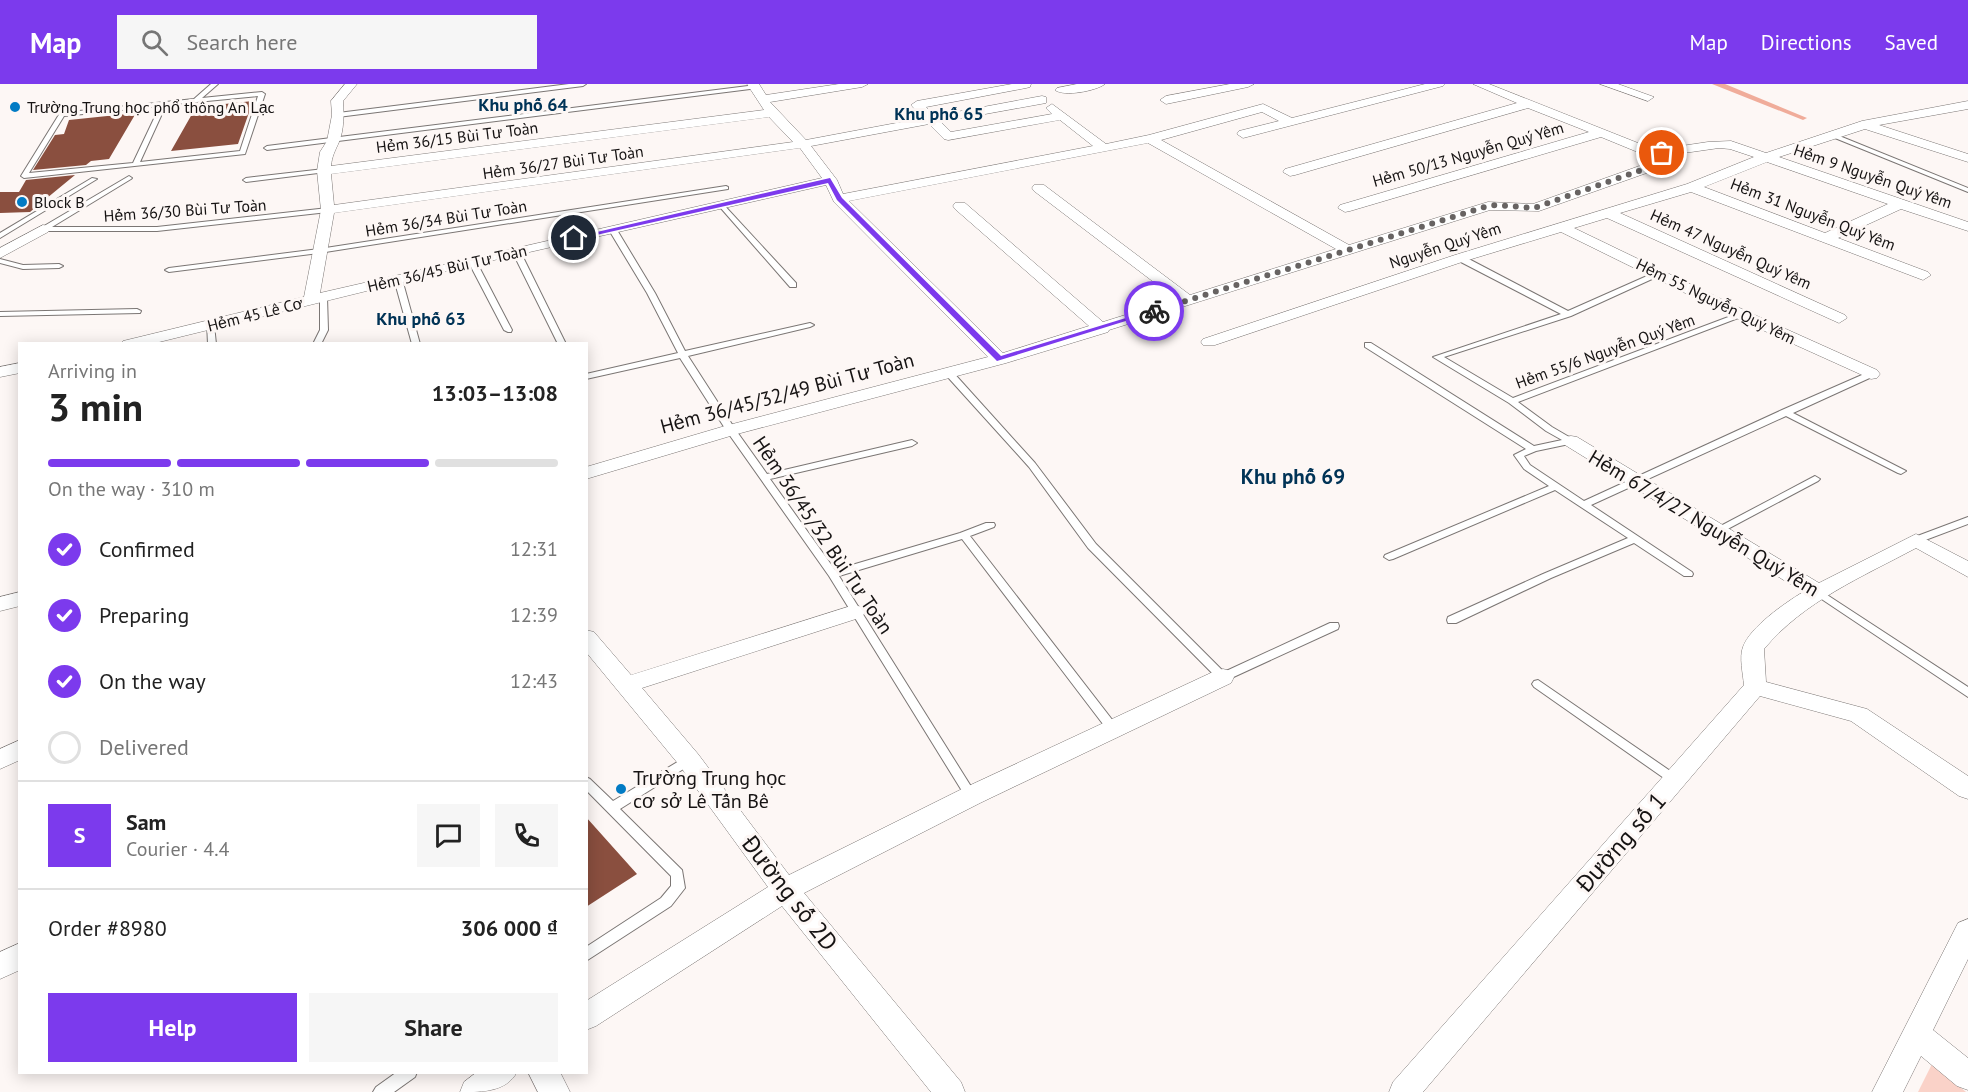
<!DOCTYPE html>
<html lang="en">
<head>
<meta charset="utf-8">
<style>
  :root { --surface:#fff; --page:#f6f6f6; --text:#222; --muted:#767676; --line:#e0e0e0; --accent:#7c3aed }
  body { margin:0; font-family:"PT Sans",sans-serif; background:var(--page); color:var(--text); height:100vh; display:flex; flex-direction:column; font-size:22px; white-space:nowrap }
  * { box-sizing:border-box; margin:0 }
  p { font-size:20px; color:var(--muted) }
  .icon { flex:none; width:33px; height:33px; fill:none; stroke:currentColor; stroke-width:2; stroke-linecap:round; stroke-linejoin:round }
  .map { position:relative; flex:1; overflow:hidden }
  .details { position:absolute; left:18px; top:258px; width:570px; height:732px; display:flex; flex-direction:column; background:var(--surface); border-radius:0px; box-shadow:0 3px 15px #0003 }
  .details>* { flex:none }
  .pin { position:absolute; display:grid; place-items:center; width:51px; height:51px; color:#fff; margin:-26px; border:3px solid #fff; border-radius:50%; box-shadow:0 2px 6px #0007 }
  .courier { position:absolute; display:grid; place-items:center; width:60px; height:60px; margin:-30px; border:4px solid #7c3aed; border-radius:50%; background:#fff; color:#222; box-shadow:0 2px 8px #0007 }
  .summary em { font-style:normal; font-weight:600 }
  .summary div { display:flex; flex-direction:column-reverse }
  .summary { display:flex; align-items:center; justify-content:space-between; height:102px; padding:0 30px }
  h1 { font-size:39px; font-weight:600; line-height:45px }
  .bar { display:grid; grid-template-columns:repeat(4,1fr); gap:9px 6px; align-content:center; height:72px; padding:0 30px }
  .bar i { height:8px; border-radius:4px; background:var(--line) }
  .bar .active { background:var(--accent) }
  .bar p { grid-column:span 4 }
  .line { display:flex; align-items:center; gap:15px; padding:0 30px; border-top:2px solid var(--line) }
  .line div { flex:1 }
  .round { display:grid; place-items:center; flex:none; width:63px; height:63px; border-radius:0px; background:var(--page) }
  ol { padding:0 30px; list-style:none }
  li { display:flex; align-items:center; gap:18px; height:66px }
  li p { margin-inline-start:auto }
  li .icon { padding:6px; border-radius:50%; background:var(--accent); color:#fff; stroke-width:4 }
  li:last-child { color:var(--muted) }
  li i { width:33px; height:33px; border:3px solid var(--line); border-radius:50% }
  .primary-button { display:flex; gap:12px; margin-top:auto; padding:12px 30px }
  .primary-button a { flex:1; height:69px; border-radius:0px; background:var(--accent); color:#fff; font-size:24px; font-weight:600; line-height:69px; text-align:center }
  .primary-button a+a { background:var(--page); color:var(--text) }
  header { display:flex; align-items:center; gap:36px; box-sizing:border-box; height:84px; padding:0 30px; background:var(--accent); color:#fff }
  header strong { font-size:28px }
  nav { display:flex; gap:33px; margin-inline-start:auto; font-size:21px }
  .search { width:420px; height:54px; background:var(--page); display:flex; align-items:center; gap:15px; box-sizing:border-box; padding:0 21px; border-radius:0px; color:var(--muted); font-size:22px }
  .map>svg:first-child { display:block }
  .green { fill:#fad2c8 }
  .water { fill:#f0ac9a }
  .building { fill:#8a4f3f }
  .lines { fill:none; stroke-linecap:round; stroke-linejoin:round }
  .service-casing { stroke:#7b7674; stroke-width:2 }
  .minor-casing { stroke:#7b7674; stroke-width:1 }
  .service { fill:#fff; fill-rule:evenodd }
  .minor { fill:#fff; fill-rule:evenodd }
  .route { fill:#7c3aed }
  .done { stroke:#676362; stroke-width:6; stroke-dasharray:0 10.8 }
  .poi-dot { fill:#027bc4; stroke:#fdf7f5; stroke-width:2 }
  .labels { text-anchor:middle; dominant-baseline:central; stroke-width:6; stroke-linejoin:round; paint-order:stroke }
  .far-poi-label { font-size:16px; fill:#161313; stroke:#fdf7f5; text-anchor:start }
  .far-street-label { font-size:16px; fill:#161313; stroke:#fdf7f5 }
  .far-neighbourhood-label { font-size:18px; font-weight:bold; fill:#003356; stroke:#fdf7f5 }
  .street-label { font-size:20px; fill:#161313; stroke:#fdf7f5 }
  .poi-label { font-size:20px; fill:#161313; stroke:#fdf7f5; text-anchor:start }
  .neighbourhood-label { font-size:21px; font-weight:bold; fill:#003356; stroke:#fdf7f5 }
  .near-street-label { font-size:24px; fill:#161313; stroke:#fdf7f5 }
</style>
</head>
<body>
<header>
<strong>Map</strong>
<div class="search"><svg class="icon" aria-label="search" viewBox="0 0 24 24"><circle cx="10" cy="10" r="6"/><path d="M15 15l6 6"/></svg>Search here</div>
<nav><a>Map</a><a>Directions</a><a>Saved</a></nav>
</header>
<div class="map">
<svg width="1968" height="1008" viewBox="0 0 1968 1008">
  <rect width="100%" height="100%" fill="#fdf7f5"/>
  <path class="green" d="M1932,980L1966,1008H1918Z"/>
  <path class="water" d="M1712,0H1725L1807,34L1803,36Z"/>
  <path class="building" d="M253,17L238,60L171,67L196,23Z
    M136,29L109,75L91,77L86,81L33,86L55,51L64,50L69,36Z
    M75,91L30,128L0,129V108H19L26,96Z
    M586,733L637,790L586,823Z"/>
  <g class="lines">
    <defs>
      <path id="service" d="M211,0H218L202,14L262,8L265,10L245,70L24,94L21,92L60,29L194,15ZM258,12L240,67L140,78L166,21ZM160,22L133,79L29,89L64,32Z
        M569,0H586L583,2L338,33L335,31L338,29Z
        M756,1L758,2V4L267,66L264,64L267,62Z
        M1832,49L1968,104V108L1830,52L1829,51Z
        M324,85L327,87L326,88L246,98L243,96L246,94Z
        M129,92L132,94L131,95L52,143H157L328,124L331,126L328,128L157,147H43L39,145Z
        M92,94L97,95L0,154V149Z
        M726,102L728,103V105L319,169L169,188L165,186L169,184L319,165Z
        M719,120H723L796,199V203H790L719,122Z
        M610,144L617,146L655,209L685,267L810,239L814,241L810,243L688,272L735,345L767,390L912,356L917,359L912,362L770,395L835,486L960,449L986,439H994L995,441L994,443L970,452L1117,642L1119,645L1117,648H1109L962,455L839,492L977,712L975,715L971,717L967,715L829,492L726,346L680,274L586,295V290L678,269L647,209L609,146Z
        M513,165L520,167L566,260H558L512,167Z
        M1457,172H1463L1568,227L1656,188L1663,190L1571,232L1444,273L1513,314L1739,229H1745L1746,231L1518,318L1552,343L1576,357L1574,359L1536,367L1524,372L1530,381L1584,417L1782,326L1871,287L1874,288V292L1793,329L1906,387L1901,390L1898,389L1786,332L1591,421L1692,488L1693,490L1692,492H1684L1634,459L1551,494L1456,539H1448L1447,536L1448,533L1543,490L1628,454L1555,406L1393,475L1389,476L1384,473L1385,471L1549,402L1524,385L1514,371L1526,365L1365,263V259H1371L1534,362L1562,356L1546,347L1509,319L1433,273L1561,230L1457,176Z
        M0,175L23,181L59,180L63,182L59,184L23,185L0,179Z
        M469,175L476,177L512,246L511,248H508L504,246L468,177Z
        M395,193L402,195L420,260H412L394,195Z
        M320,211H323L327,213L328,246L321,260H313L320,246Z
        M137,225L141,227L140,229L0,232V228Z
        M207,239H210L214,241L216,260H208Z
        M948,285L951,286L1035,379L1096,460L1224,588L1330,539H1338L1339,542L1338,545L1227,596H1219L1088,464L1029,383L945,290V286Z
        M1815,392L1820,395L1818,397L1722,448H1714L1713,446Z
        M1968,433V440L1920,458L1916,459L1911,456L1912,454Z
        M1818,505L1968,603V613L1814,510L1813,508Z
        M1538,596L1679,693L1681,696L1679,699L1675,701L1671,699L1534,603L1532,600L1534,597Z
        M689,671L693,673L695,676L693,679L620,725L682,786L685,804L671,822L586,877V863L661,814L671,802V792L586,706V693L590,695L613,717Z
        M397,988H417L415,993L394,1008H373L376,1003Z"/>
      <path id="minor" d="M345,0H357L343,17C344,30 344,46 339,58C335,67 332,72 331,82L764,26L747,0H759L766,11L839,0H868L862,3L770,18L806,56L923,34L911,21L917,17L1012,0H1031L1030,3L1026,4L926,23L935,32L1042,12L1046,13V19L941,38L951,48L1052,30L1046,24L1052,20L1106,60L1149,51L1263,20L1292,34L1425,0H1445L1443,2L1243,54L1237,50L1239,47L1279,37L1262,28L1161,56L1349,161L1488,118L1533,120L1659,75L1657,72L1640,69L1601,53L1350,127L1345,128L1338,124L1340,121L1589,48L1528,24L1295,91L1290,92L1283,88L1285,85L1517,19L1473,0H1489L1648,63L1668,64L1708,58L1731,57L1766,69L1862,37L1968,17V25L1879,41L1968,70V78L1865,45L1779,73L1968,138V147L1901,125L1838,154L1928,188L1931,191L1923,196L1691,108L1620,129L1845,231L1847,234L1839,239L1607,134L1574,144L1748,228L1877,286L1880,290L1877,294L1871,295L1736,234L1561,148L1465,177L1215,261H1203L1201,258L1203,255L1455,171L1687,100L1754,73L1730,65L1719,64L1670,71L1674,77L1672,80L1539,127L1490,126L1109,246L1108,248L1006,279L737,350L586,395V383L725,342L988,273L834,118L826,101L472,181L151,260H121L123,257L304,213L321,126L317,87L320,68L327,57L332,31L331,17ZM769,33L793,58L334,121L331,90ZM1060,36L1093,62L843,110L837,96L811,62L929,40L944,55L948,56ZM1148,59L1336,165L1190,211L1044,101H1034L1032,104L1034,107L1176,215L1103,238L965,119H955L953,122L955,125L1089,242L1003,269L849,117ZM800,64L822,94L320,209L334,129ZM1767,78L1888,120L1825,149L1704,103Z
        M1077,0H1105C1096,7 1064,13 1055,6L1057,4Z
        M1230,0H1254L1248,3L1166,20L1160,16L1166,12Z
        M1600,0H1618L1654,13L1648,17Z
        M43,141L48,142L50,145L48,148L0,174V164Z
        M20,279V289L0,293V283Z
        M1571,352L1577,353L1819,499L1916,450L1968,477V493L1916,464C1862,493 1804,517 1764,565L1766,598L1867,625L1968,692V715L1959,712L1851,637L1760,612L1423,1008H1389L1393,998L1744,601C1743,590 1739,573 1743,563C1750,543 1785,519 1803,508L1565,361L1562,357L1565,353Z
        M20,508V522L0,527V513Z
        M854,521L862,523L865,528L862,533L642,604L698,670L789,791L962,705L1215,587L1223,585L1231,587L1234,593L1231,599L980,719L804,809L961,998L965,1008H931L782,822L596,942L586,946V917L768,803L680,682L586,568V546L594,548L631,591Z
        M20,656V676L0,685V665Z
        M1968,835V875L1933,946L1968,974V1006L1957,1002L1921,972L1903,1008H1872L1958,839Z
        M20,859V886L0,895V868Z
        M477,988H517C506,1008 483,1008 460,1008L464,998Z
        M528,988H560L570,1008H538Z"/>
    </defs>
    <use href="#service" class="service-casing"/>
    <use href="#minor" class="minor-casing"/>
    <use href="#service" class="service"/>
    <use href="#minor" class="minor"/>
  </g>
  <path class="route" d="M830,94L842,114L1001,272L1152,226L1158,227L997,277L837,116L828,99L574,156L571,154Z"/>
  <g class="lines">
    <path class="done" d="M1154,227L1488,122L1496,121L1534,124L1667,77L1662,69"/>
  </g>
  <g class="poi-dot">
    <circle cx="15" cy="23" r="6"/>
    <circle cx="22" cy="118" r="6"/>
    <circle cx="621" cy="705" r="6"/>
  </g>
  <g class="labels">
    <g class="far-poi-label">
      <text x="27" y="23">Trường Trung học phổ thông An Lạc</text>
      <text x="34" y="118">Block B</text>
    </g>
    <g class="far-street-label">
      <text transform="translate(457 53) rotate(-7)">Hẻm 36/15 Bùi Tư Toàn</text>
      <text transform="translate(1468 70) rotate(-16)">Hẻm 50/13 Nguyễn Quý Yêm</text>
      <text transform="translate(563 78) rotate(-8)">Hẻm 36/27 Bùi Tư Toàn</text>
      <text transform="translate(1873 92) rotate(19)">Hẻm 9 Nguyễn Quý Yêm</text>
      <text transform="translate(185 126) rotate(-4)">Hẻm 36/30 Bùi Tư Toàn</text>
      <text transform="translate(1813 130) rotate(21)">Hẻm 31 Nguyễn Quý Yêm</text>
      <text transform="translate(446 134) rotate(-9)">Hẻm 36/34 Bùi Tư Toàn</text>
      <text transform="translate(1445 161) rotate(-18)">Nguyễn Quý Yêm</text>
      <text transform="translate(1731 165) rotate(24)">Hẻm 47 Nguyễn Quý Yêm</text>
      <text transform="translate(447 184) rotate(-13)">Hẻm 36/45 Bùi Tư Toàn</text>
      <text transform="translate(1716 217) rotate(26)">Hẻm 55 Nguyễn Quý Yêm</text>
      <text transform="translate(255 230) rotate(-14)">Hẻm 45 Lê Cơ</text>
      <text transform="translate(1605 267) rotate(-20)">Hẻm 55/6 Nguyễn Quý Yêm</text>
    </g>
    <g class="far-neighbourhood-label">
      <text x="523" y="20">Khu phố 64</text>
      <text x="939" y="29">Khu phố 65</text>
      <text x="421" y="234">Khu phố 63</text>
    </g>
    <g class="street-label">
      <text transform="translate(787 309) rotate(-15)">Hẻm 36/45/32/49 Bùi Tư Toàn</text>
      <text transform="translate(1704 439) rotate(31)">Hẻm 67/4/27 Nguyễn Quý Yêm</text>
      <text transform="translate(823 451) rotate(56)">Hẻm 36/45/32 Bùi Tư Toàn</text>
    </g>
    <g class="poi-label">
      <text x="633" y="694">Trường Trung học<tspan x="633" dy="23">cơ sở Lê Tấn Bê</tspan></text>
    </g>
    <g class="neighbourhood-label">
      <text x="1293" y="392">Khu phố 69</text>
    </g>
    <g class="near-street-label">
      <text transform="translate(1621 758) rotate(-49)">Đường số 1</text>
      <text transform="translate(790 809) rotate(52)">Đường số 2D</text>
    </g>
  </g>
</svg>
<div class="pin" style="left:1662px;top:69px;background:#ea580c"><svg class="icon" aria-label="bag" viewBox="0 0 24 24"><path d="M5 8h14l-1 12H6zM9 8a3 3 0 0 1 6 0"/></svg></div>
<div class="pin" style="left:574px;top:154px;background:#1f2937"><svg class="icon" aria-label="home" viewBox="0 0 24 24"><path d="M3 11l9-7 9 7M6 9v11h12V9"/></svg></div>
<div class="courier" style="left:1154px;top:227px"><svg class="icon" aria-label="bike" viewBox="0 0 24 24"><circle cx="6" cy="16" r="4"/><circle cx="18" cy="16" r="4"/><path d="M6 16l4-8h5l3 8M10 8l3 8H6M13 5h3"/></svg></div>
<section class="details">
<div class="summary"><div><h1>3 min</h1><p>Arriving in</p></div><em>13:03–13:08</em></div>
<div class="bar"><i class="active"></i><i class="active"></i><i class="active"></i><i></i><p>On the way · 310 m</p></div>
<ol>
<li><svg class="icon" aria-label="check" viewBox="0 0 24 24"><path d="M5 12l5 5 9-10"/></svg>Confirmed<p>12:31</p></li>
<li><svg class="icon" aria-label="check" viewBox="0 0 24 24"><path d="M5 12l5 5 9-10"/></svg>Preparing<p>12:39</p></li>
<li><svg class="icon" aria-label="check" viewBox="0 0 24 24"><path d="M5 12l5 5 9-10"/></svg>On the way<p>12:43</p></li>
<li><i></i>Delivered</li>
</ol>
<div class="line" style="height:108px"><b class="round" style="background:var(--accent);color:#fff">S</b><div><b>Sam</b><p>Courier · 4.4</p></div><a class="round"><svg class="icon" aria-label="chat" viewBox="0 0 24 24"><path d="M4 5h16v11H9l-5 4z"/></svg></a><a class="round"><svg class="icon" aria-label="phone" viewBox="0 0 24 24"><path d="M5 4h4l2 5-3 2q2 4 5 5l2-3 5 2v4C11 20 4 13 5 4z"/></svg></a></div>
<div class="line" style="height:78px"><div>Order #8980</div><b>306 000 ₫</b></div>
<div class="primary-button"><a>Help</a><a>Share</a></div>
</section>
</div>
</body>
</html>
